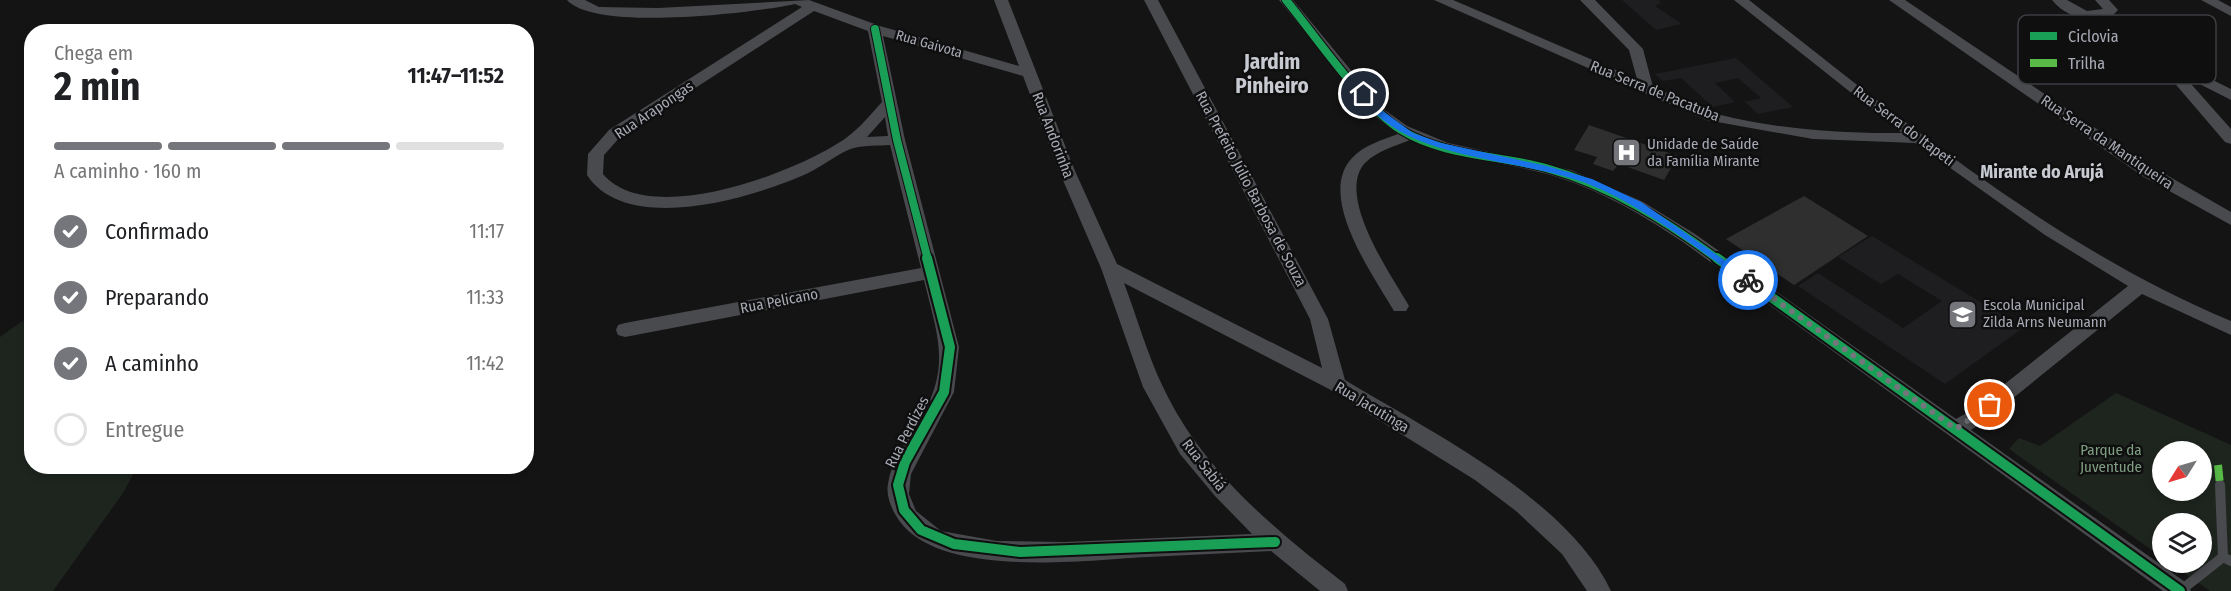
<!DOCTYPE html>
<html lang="pt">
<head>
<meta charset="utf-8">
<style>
  :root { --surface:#fff; --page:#f2f2f2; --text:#202124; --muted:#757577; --line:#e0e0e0; --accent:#74767c }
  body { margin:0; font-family:"Fira Sans Condensed",sans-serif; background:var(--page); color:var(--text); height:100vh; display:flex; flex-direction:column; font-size:22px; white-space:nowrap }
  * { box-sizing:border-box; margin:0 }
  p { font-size:20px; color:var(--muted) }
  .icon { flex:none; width:33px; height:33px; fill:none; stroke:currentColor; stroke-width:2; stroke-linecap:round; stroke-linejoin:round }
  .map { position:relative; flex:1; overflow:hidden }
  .details { position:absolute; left:24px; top:24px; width:510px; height:450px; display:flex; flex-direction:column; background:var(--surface); border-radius:24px; box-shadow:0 3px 9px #0003 }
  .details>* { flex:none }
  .needle { width:39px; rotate:233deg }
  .fabs { position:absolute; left:2152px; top:441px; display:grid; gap:12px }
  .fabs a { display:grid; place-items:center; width:60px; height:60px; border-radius:50%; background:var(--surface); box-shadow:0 3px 9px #0003; font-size:30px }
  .pin { position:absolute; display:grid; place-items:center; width:51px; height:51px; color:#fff; margin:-26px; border:3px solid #fff; border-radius:50%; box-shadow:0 2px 6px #0007 }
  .courier { position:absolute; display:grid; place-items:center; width:60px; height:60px; margin:-30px; border:4px solid #1a73e8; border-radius:50%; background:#fff; color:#222; box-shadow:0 2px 8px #0007 }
  .headline em { font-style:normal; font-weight:700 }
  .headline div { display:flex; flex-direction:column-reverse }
  .headline { display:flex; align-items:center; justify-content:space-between; height:102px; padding:0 30px }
  h1 { font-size:39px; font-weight:700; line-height:45px }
  .bar { display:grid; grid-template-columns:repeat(4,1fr); gap:9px 6px; align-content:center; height:72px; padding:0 30px }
  .bar i { height:8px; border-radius:4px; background:var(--line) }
  .bar .current { background:var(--accent) }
  .bar p { grid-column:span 4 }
  ol { padding:0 30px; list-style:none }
  li { display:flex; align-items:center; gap:18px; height:66px }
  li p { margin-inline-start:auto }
  li .icon { padding:6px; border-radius:50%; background:var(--accent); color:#fff; stroke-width:4 }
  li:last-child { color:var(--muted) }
  li i { width:33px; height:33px; border:3px solid var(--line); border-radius:50% }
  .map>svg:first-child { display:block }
  .built { fill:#1e1e20 }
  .green { fill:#1e251f; fill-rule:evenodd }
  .building { fill:#2f2f30 }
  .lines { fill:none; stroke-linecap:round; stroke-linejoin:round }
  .service { stroke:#494a4d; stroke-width:10 }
  .minor { fill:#494a4d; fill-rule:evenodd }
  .quiet { stroke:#58b947; stroke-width:8; stroke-dasharray:16 8; stroke-linecap:butt }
  .cycleway-far1-casing { stroke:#0f0f10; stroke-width:10 }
  .cycleway-casing { stroke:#0f0f10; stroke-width:14 }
  .cycleway-far1 { stroke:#1a9f57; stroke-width:8 }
  .cycleway { stroke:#1a9f57; stroke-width:10 }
  .route { fill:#1a73e8 }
  .done { stroke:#74767c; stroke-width:6; stroke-dasharray:0 10.8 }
  .labels { text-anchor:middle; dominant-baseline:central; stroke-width:5; stroke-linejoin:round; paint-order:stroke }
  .far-street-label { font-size:14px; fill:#a7aab4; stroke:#0f0f10 }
  .street-label { font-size:15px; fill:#a7aab4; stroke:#0f0f10 }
  .poi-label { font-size:15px; fill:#a7aab4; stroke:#0f0f10; text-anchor:start }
  .park-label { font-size:15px; fill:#809e82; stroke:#0f0f10 }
  .quarter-label { font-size:18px; font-weight:bold; fill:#c7cad1; stroke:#0f0f10 }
  .district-label { font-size:21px; font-weight:bold; fill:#c7cad1; stroke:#0f0f10 }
  .key { fill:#0f0f10; stroke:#3d3e41; stroke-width:1.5 }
  .key-label { font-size:16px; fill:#a7aab4 }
</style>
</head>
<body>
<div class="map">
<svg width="2231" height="591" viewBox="0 0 2231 591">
  <rect width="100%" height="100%" fill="#141415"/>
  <path class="built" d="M1622,0H1659L1661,3L1655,6L1682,24L1656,30Z
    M1736,58L1793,107L1758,114L1745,102L1761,98L1738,78L1715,83L1735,102L1713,107L1681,78L1663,81L1655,74Z
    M1872,236L2023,328L1945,384L1798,286L1818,273L1903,328L1942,301L1898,274L1881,284L1838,257Z"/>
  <path class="green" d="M31,315L32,466L137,467L123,493L53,591H0V337Z
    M2116,393L2231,445V591H2210L2170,563L2202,562V524H2163V558L2009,449L2019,438L2040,446ZM2163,452H2202V490H2163Z"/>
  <path class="building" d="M1589,125L1678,156L1664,180L1619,164L1613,171L1593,164L1597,157L1574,150Z
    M1804,196L1868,236L1794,285L1726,239Z"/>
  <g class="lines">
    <path class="service" d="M2220,485L2223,557
      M2180,591L2223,557L2231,561"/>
    <path class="minor" d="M567,0H585L599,7L658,8L809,0L880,26L1019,66L994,0H1008L1075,171L1117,264L1322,368L1310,319L1144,0H1158L1328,319L1345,380C1429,431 1568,499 1611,591H1587L1562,554L1516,511L1475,480L1329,389L1124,283C1137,317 1147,354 1163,387C1202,470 1274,529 1345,584L1348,591H1320L1271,551C1230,553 1189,555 1148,557C1084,560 931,581 895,514C890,505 886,494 888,484C891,462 906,441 918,423C952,367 938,338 924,280L625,337L618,335L616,330L618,325L625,323L921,268L890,145C879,146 865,145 854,148C841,151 820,168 806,174C752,198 627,236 587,175L588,154L609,130L802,7L795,4C754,13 595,32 567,0ZM814,11L868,31L882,102C871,114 860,128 846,138C798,172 649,229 603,174L604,155L621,136ZM883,36L1023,76L1059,171L1101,268L1143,387L1180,454L1215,496L1252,534L1065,542L997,541L941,531L916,511L909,494L911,474L954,392L959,347L905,140ZM885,117L888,136L867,137Z
      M1279,0H1293L1382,108L1407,126L1448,143L1571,170L1643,202L1695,234L1956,419L1972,410L2128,286L2045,235L1915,143L1813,139L1706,120L1434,0H1453L1637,79L1629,50L1580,0H1595L1643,49L1653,87C1674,95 1696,108 1717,114C1776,129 1841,134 1902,133L1734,0H1749C1900,118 2053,247 2231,321V335L2142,294L1986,420L1971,430L2188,584L2191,591H2163L1683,242C1638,212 1592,185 1539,172C1496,161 1452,157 1410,140C1395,146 1377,151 1365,163C1335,196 1392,276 1409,306L1406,311H1394C1373,275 1316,196 1352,158C1364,145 1382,140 1398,134L1372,114Z
      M1889,0H1905L2156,169L2231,212V225L2144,177Z
      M2052,0H2067L2087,11L2103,9L2095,0H2109L2118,10L2113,15L2168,58L2231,89V100L2184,76L2231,129V144L2225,142L2154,59L2102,19C2084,22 2064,15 2052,0Z
      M2201,0H2218L2231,7V16Z"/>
    <path class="quiet" d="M2218,465L2220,485"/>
    <defs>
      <path id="cycleway-far1" d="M1286,0C1317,38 1362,105 1401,130C1443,156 1499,155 1546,168C1611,186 1666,221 1719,260
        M875,29L897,140L928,260"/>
      <path id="cycleway" d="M927,258L950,347L944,392L905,462L898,485L904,510L921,530L954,544L1020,552L1275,542
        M1717,258L2180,591"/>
    </defs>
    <use href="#cycleway-far1" class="cycleway-far1-casing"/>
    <use href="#cycleway" class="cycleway-casing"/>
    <use href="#cycleway-far1" class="cycleway-far1"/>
    <use href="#cycleway" class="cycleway"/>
  </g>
  <path class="route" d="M1361,92H1367L1380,109L1413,133L1441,143L1547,166L1592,179L1641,202L1753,280L1745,282C1694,247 1644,206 1586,183C1523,159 1413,160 1370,107C1366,102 1361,98 1361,92Z"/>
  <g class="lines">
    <path class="done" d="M1748,280L1956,429L1990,405"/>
  </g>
  <defs>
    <symbol id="hospital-square" viewBox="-11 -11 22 22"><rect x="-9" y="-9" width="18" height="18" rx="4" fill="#74767c" stroke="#0f0f10"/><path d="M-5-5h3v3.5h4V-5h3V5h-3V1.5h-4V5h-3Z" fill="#fff"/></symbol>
    <symbol id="school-square" viewBox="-11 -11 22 22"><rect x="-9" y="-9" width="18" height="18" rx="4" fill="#74767c" stroke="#0f0f10"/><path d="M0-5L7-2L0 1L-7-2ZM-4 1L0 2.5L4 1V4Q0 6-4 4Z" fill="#fff"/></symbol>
  </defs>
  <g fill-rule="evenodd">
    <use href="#hospital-square" x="1610" y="136" width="33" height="33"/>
    <use href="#school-square" x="1946" y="298" width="33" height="33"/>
  </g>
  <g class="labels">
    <g class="far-street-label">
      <text transform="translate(929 44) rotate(16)">Rua Gaivota</text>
    </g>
    <g class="street-label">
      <text transform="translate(1655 91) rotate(22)">Rua Serra de Pacatuba</text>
      <text transform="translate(654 110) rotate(-34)">Rua Arapongas</text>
      <text transform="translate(1904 126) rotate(37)">Rua Serra do Itapeti</text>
      <text transform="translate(1053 135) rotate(69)">Rua Andorinha</text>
      <text transform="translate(2107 142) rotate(34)">Rua Serra da Mantiqueira</text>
      <text transform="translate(1251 189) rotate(62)">Rua Prefeito Júlio Barbosa de Souza</text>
      <text transform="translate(779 301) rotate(-11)">Rua Pelicano</text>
      <text transform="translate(1372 407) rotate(31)">Rua Jacutinga</text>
      <text transform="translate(907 432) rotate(-63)">Rua Perdizes</text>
      <text transform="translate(1204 465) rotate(52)">Rua Sabiá</text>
    </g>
    <g class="poi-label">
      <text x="1647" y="144">Unidade de Saúde<tspan x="1647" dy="17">da Família Mirante</tspan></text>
      <text x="1983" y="305">Escola Municipal<tspan x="1983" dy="17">Zilda Arns Neumann</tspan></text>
    </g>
    <g class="park-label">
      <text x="2111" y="450">Parque da<tspan x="2111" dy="17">Juventude</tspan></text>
    </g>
    <g class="quarter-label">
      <text x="2042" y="172">Mirante do Arujá</text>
    </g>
    <g class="district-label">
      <text x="1272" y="62">Jardim<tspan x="1272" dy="24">Pinheiro</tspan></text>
    </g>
  </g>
  <rect x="2018" y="15" width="198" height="69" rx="9" class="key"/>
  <rect x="2030" y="32" width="27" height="8" fill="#1a9f57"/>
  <rect x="2030" y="59" width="27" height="8" fill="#58b947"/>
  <g class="key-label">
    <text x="2068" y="42">Ciclovia</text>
    <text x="2068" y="69">Trilha</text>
  </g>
</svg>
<div class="fabs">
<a><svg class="needle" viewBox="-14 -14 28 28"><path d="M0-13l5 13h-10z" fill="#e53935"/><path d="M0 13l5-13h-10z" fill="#757577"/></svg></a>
<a><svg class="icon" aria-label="layers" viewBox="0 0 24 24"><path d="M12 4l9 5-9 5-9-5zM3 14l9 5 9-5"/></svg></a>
</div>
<div class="pin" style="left:1990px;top:405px;background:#ea580c"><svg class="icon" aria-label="bag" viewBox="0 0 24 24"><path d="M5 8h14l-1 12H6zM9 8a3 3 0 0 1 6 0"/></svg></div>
<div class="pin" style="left:1364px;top:94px;background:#1f2937"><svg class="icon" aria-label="home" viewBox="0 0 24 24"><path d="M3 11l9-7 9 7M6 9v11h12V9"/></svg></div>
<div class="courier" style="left:1748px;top:280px"><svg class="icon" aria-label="bike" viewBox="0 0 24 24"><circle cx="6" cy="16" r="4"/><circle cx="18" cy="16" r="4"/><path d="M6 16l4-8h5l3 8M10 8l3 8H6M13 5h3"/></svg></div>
<section class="details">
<div class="headline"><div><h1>2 min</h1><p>Chega em</p></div><em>11:47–11:52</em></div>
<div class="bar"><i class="current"></i><i class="current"></i><i class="current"></i><i></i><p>A caminho · 160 m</p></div>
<ol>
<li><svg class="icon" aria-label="check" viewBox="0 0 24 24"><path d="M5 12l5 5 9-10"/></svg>Confirmado<p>11:17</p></li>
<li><svg class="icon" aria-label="check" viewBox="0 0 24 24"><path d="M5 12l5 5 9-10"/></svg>Preparando<p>11:33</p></li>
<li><svg class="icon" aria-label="check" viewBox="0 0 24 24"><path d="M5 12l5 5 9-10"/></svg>A caminho<p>11:42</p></li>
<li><i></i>Entregue</li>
</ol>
</section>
</div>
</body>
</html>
